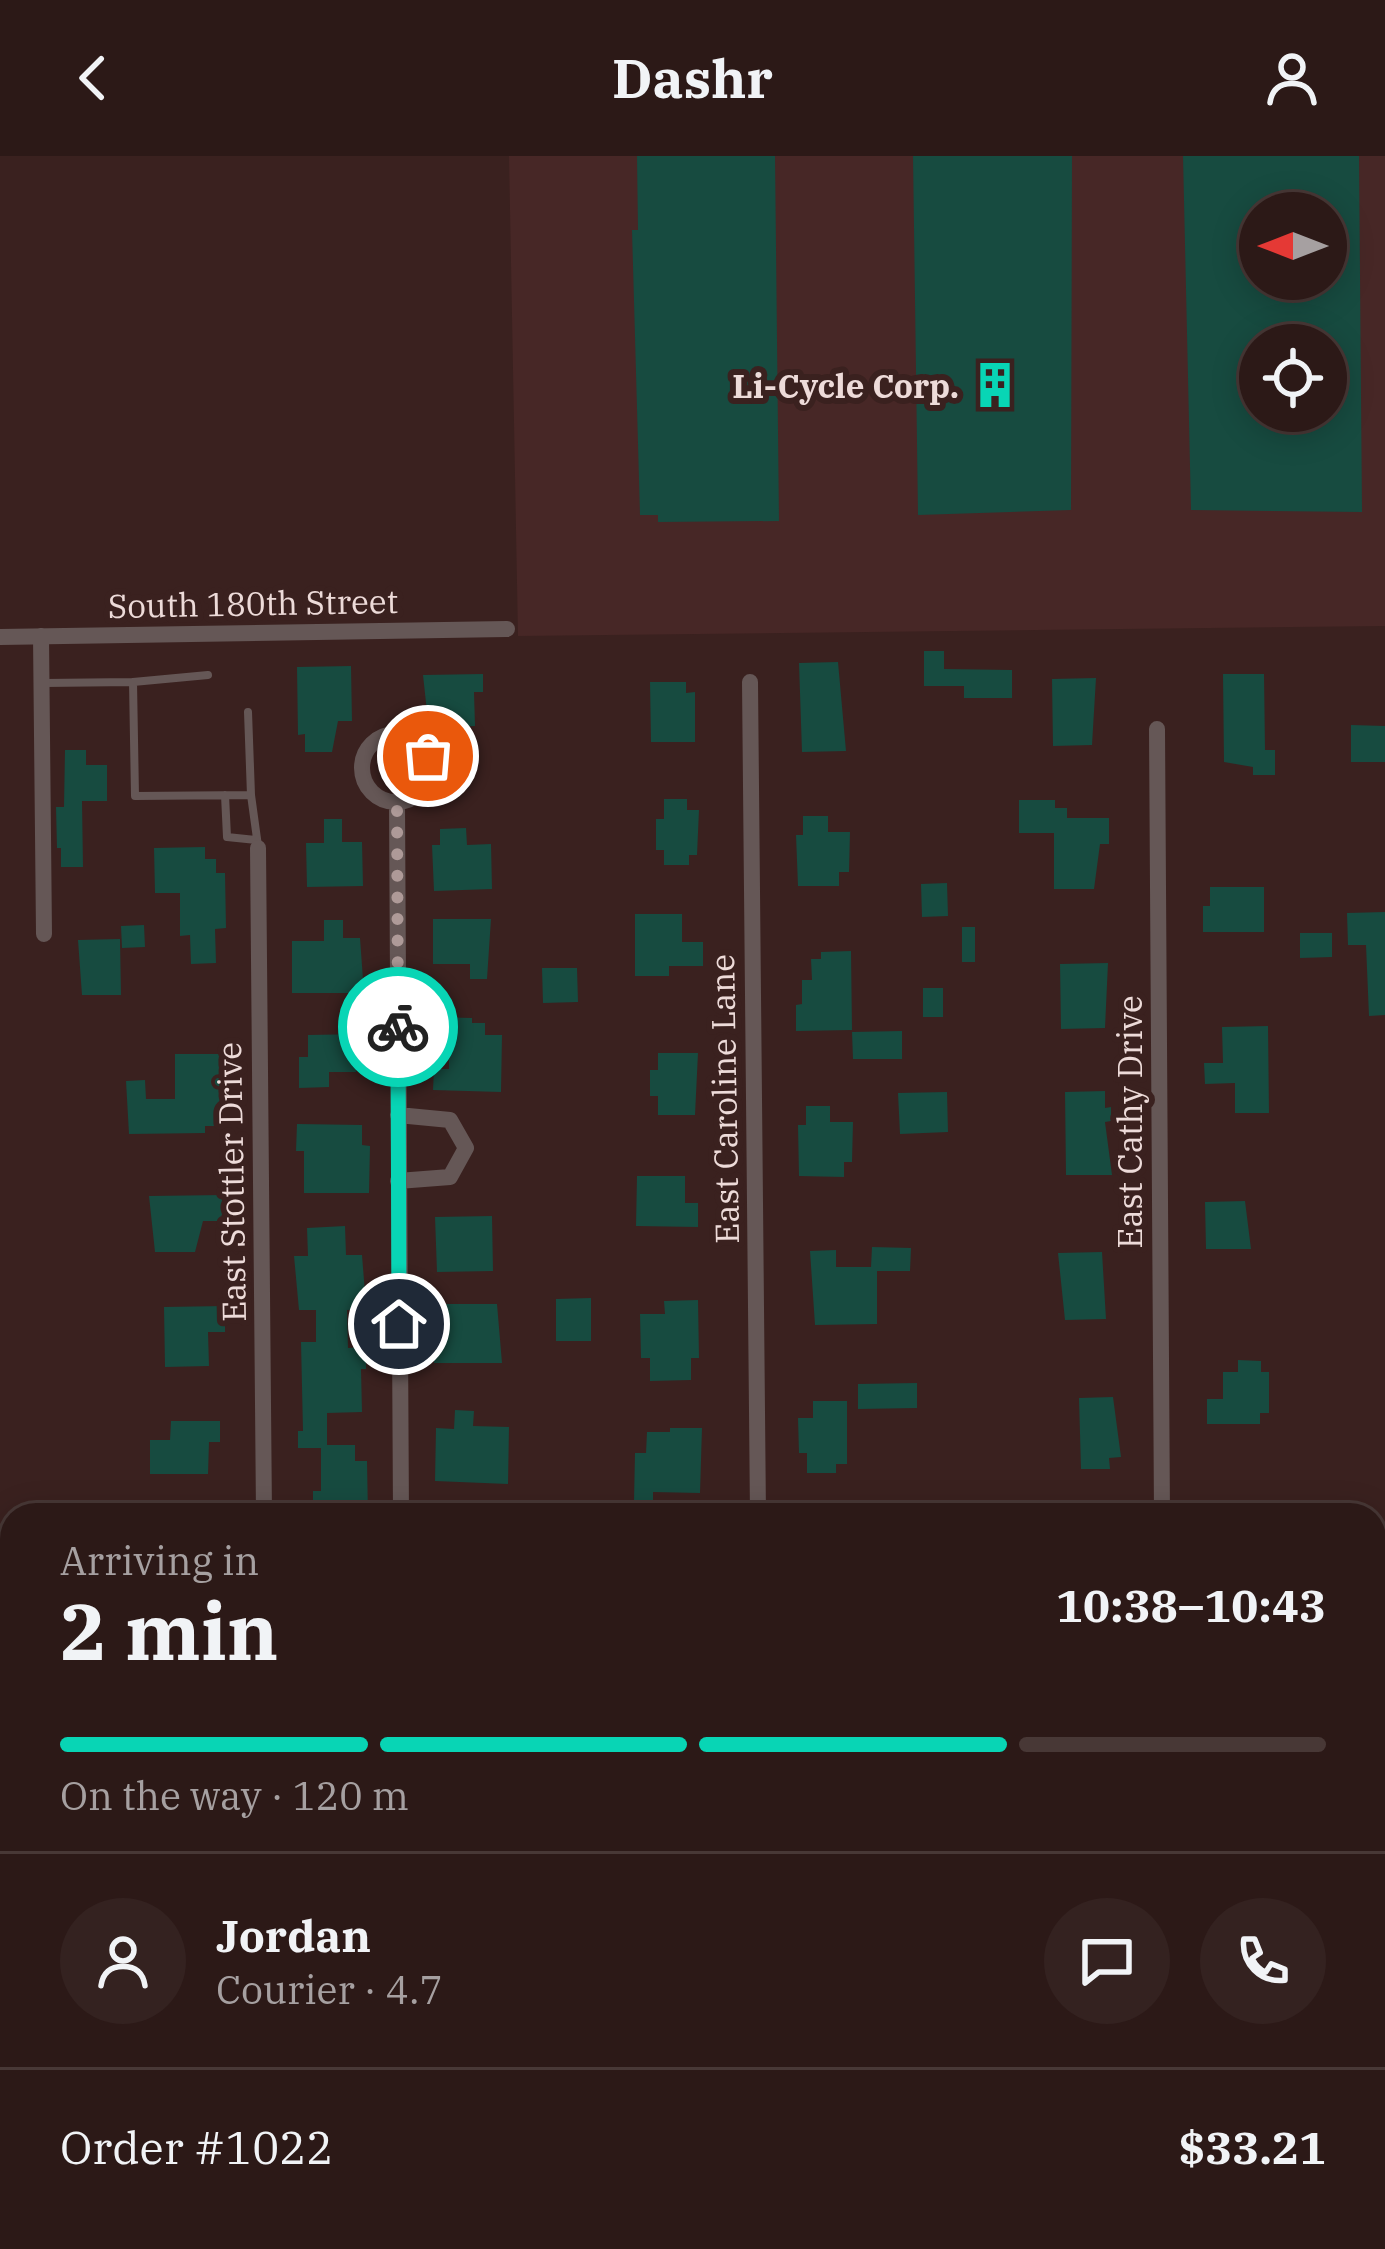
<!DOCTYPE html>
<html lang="en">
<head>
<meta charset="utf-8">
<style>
  :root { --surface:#2c1917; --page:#342220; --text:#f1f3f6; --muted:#a6a0a1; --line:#483836; --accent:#08d5b5 }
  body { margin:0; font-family:"IBM Plex Serif",serif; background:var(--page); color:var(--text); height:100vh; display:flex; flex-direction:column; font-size:45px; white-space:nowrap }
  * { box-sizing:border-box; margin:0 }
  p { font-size:39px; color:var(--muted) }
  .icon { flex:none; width:66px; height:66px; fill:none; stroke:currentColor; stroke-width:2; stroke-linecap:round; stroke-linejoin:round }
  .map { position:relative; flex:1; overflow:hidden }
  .sheet { position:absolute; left:0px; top:1347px; width:1386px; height:747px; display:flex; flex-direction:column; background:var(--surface); border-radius:36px 36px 0 0; box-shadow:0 6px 30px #0003,0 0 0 3px var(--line) }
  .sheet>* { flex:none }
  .needle { width:78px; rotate:270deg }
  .controls { position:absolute; left:1239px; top:36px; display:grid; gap:24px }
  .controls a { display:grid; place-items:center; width:108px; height:108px; border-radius:50%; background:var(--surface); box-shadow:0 6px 30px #0003,0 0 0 3px var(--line); font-size:60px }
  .pin { position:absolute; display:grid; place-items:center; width:102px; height:102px; color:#fff; margin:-51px; border:6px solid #fff; border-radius:50%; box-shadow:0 3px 12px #0007 }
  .courier { position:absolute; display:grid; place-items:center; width:120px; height:120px; margin:-60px; border:9px solid #08d5b5; border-radius:50%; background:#fff; color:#222; box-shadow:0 3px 15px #0007 }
  .headline em { font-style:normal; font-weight:800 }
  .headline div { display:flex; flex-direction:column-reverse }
  .headline { display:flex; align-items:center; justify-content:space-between; height:204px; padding:0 60px }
  h1 { font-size:78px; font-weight:800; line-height:90px }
  .bar { display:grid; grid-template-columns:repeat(4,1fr); gap:18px 12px; align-content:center; height:144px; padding:0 60px }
  .bar i { height:15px; border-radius:9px; background:var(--line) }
  .bar .selected { background:var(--accent) }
  .bar p { grid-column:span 4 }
  .line { display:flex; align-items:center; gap:30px; padding:0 60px; border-top:3px solid var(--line) }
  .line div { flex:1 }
  .round { display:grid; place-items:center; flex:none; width:126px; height:126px; border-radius:63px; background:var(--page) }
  header { display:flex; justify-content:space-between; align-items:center; height:156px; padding:0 60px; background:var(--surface); font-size:54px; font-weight:800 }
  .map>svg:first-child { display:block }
  .built { fill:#472726; fill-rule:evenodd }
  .building { fill:#174b40; fill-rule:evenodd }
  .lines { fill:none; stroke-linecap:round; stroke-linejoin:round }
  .lane { stroke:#655756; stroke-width:8 }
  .street { stroke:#655756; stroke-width:16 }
  .done { stroke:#ae9a98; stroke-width:12; stroke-dasharray:0 21.6 }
  .route { stroke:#08d5b5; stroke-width:15 }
  .labels { text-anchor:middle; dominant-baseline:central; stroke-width:12; stroke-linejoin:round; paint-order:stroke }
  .poi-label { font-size:33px; font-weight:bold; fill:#eddbd9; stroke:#3a211f; text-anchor:end }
  .street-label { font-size:33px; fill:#eddbd9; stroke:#3a211f }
</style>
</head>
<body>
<header><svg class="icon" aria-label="back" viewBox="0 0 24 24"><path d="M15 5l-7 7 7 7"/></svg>Dashr<svg class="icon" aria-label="person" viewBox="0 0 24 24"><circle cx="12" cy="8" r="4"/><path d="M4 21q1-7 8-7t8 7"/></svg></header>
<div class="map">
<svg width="1385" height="2093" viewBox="0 0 1385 2093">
  <rect width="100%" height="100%" fill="#3a211f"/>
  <path class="built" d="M509,0H1385V470L518,480ZM1260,57H1326V123H1260ZM1260,189H1326V255H1260Z"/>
  <path class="building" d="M637,0H775L779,365L658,366V359H640L632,74H638Z
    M913,0H1072L1071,354L918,359Z
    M1183,0H1359L1362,356L1191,354ZM1260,57H1326V123H1260ZM1260,189H1326V255H1260Z
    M924,495H944V513L1012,514V542H964V530H924Z
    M838,506L846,595L802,596L799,507Z
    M351,510L352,565H338L332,596H305V578L298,579L297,511Z
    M483,518V536H474L475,570L454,571V556H427L423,519Z
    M1223,518H1264L1265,594H1275V619H1253V611L1224,606Z
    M1096,522L1092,589L1053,590L1052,523Z
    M650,526H686V537L695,536V586H651Z
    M1351,569L1385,570V606H1351Z
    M65,594H86V609H107V645H82L83,711H61V692H57L56,651H64Z
    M664,643H687V654H699L697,699H689V709H664V694H656V663H664Z
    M1019,644H1055V652H1067V662H1109V688H1100L1094,733H1054V677H1019Z
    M803,660H828V676H850L849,716H839V730H798L796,679H803Z
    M324,663H342V686H362L363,730L307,731L306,687H324Z
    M466,672L467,689L491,688L492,733L434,735L432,689H440V673Z
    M205,691V703H216V717H225L226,772L215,773L216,807L191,808L190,779L180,780V737H155L154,692Z
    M947,727L948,760L922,761L921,728Z
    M1210,731H1264V776H1203V750H1210Z
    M1385,756V859L1369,860L1366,789H1348L1347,757Z
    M635,758H682V786H703V810H669V820H635Z
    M433,763H491L487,823H470V808H433Z
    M324,764H343V782H360L364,837H292V785H324Z
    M144,769L145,791L122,792L121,770Z
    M962,771H975V806H962Z
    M1300,777H1332V801L1300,802Z
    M120,783L121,839H82L78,784Z
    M851,795L852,874L796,875V849L802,848V824H812L811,803H821V796Z
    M1108,807L1105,872L1061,873L1060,808Z
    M542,812H577L578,846L543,847Z
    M923,832H943V861H923Z
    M431,861L472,862V867H485V879H502L501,936L433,934L434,913H449V881H431Z
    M1268,870L1269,957H1235V927L1205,928L1204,907H1223L1222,871Z
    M902,875V903H853L852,876Z
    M364,878V895H355L356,916H329V931L299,932V901H308V879Z
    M658,897H698L695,959H658V940H650V914H658Z
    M175,898H224V970H205V977L129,978L126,925L145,924L146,943H175Z
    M1105,935V952L1111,951V965L1105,966L1112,1019H1066L1065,936Z
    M947,936L948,976L900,978L898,937Z
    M806,950H830V966H853L852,1006H844V1021L799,1020L798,969H806Z
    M297,968L362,969V989L370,990L369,1037H304V995H296Z
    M637,1020H685V1047H698V1071L636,1070Z
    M224,1039V1065H203L195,1096H155L149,1040Z
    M1245,1045L1251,1093H1206L1205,1046Z
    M492,1060L493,1115L437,1116L435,1061Z
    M345,1070L346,1099H362L365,1137L366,1153L347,1154L348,1192L366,1191V1213H361L362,1256L327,1257V1289H355V1305H367L368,1359H313V1335H321V1292H298V1275H303L301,1186H316V1154H299L294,1100H308L307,1072Z
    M872,1091L911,1092L910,1115H877V1168L815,1169L810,1095L836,1094V1111H871Z
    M1102,1096L1106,1163L1065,1164L1058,1097Z
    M591,1142V1185H556V1143Z
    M698,1144L699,1202H691V1224L650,1225V1202H641L640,1158H665L664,1145Z
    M441,1148H497L502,1207H434V1187H444Z
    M225,1150V1176H208L209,1210L165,1211L164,1151Z
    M1238,1204L1261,1205V1216H1269V1257H1260V1268H1207V1243H1223V1216H1238Z
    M917,1227V1252L858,1253V1228Z
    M1113,1241L1121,1301L1109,1302L1110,1313H1081L1079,1242Z
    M813,1245H847V1308H836V1317H807V1297H799L798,1262H813Z
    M455,1254L474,1255L473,1270L509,1271L508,1328L435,1325L436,1272L454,1273Z
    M171,1265H220V1286H209L208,1318H150V1284H170Z
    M670,1272H702L700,1337L653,1336V1345H634L635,1297H646L647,1276H670Z"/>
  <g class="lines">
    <path class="lane" d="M208,519L133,526L135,640L251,639L258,690
      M44,527L133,526
      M248,556L251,639
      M225,639L227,681L257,684
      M1061,2082V2093
      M1257,2082V2093"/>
    <path class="street" d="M41,480L44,778
      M0,481L507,473
      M750,526L758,1359
      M1157,573L1162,1359
      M362 612a34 34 0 1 1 68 0a34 34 0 1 1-68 0Z
      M397,646L401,1359
      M258,692L264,1359
      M398,959L450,964L466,992L450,1021L398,1025
      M1374,1498H1385
      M0,1515H12
      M0,1697H12
      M0,2009H12
      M152,2082V2093
      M432,2082V2093
      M963,2082V2093
      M1159,2082V2093
      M1352,2082L1353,2093"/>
  </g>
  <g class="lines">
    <path class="done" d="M398,871L397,646L423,633L428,600"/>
    <path class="route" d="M398,871L399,1168"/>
  </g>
  <defs>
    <symbol id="building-bare" viewBox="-9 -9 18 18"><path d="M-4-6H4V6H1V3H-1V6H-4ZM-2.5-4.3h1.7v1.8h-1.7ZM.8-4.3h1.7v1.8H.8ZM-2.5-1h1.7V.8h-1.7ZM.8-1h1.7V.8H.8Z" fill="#08d5b5" stroke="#3a211f" stroke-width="2.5" paint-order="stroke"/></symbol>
  </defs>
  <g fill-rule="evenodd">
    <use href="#building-bare" x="962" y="196" width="66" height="66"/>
  </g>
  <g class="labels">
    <g class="poi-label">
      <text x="959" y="229">Li-Cycle Corp.</text>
    </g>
    <g class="street-label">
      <text transform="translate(253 447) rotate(-1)">South 180th Street</text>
      <text transform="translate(724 943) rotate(-91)">East Caroline Lane</text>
      <text transform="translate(1129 966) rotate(-90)">East Cathy Drive</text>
      <text transform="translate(231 1026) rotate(-91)">East Stottler Drive</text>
    </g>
  </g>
</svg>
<div class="controls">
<a><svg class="needle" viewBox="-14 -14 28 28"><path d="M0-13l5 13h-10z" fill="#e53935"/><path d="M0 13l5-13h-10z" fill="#a6a0a1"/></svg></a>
<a><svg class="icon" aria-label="locate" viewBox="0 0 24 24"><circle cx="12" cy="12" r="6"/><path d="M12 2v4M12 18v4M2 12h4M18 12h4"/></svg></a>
</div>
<div class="pin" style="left:428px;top:600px;background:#ea580c"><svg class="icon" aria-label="bag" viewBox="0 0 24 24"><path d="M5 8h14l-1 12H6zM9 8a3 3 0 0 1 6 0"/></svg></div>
<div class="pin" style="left:399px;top:1168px;background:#1f2937"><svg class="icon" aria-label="home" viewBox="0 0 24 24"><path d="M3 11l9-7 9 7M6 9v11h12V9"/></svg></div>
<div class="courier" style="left:398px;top:871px"><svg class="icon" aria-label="bike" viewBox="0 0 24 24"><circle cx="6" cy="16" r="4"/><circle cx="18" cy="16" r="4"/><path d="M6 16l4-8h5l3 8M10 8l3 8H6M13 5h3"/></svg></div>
<section class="sheet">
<div class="headline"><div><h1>2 min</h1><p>Arriving in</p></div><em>10:38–10:43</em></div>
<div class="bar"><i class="selected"></i><i class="selected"></i><i class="selected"></i><i></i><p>On the way · 120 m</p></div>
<div class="line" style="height:216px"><a class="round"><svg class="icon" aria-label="person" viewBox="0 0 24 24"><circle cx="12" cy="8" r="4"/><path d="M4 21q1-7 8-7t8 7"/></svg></a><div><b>Jordan</b><p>Courier · 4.7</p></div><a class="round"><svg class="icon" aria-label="chat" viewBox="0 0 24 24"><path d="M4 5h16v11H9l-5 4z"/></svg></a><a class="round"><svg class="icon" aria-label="phone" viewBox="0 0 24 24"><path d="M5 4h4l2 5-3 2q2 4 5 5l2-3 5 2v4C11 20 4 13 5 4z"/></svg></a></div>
<div class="line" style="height:156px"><div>Order #1022</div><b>$33.21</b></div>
</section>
</div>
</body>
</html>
